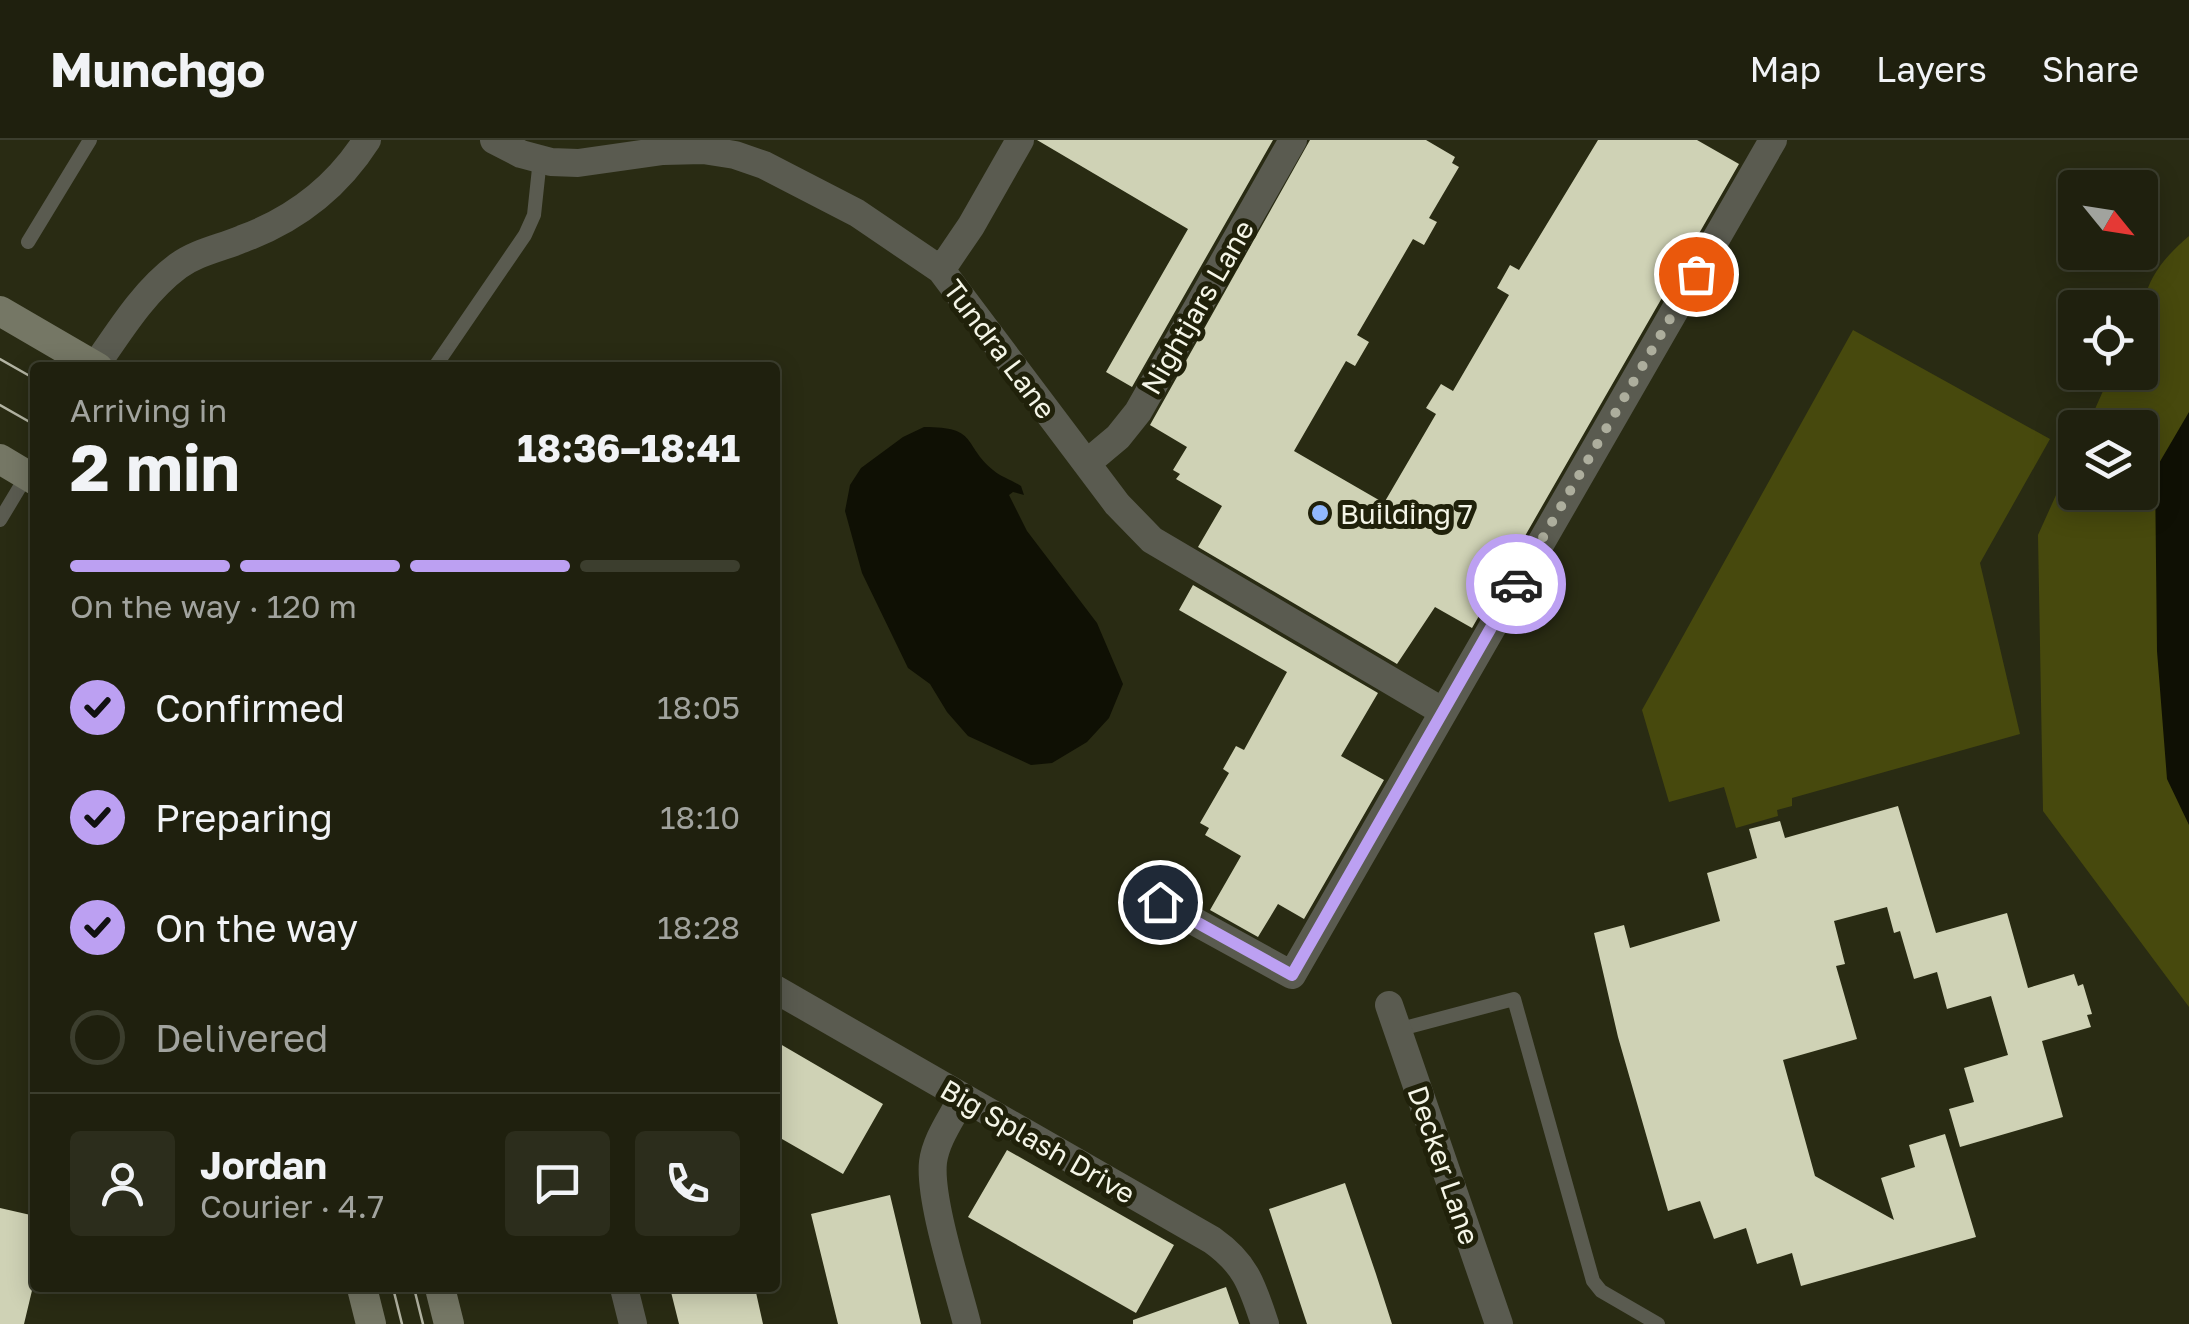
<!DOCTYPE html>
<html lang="en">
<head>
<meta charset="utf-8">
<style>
  :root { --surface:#1f200e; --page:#2c2d1c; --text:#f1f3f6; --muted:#a1a39e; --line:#3c3e2e; --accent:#bca0f2 }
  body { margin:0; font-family:"Golos Text",sans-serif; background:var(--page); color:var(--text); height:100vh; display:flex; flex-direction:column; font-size:38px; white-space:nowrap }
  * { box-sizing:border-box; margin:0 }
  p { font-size:32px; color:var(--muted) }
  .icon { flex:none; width:55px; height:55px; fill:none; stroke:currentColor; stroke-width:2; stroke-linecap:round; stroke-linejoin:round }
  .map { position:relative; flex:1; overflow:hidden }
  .details { position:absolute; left:30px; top:222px; width:750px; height:930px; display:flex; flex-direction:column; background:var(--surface); border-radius:10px; box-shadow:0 5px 25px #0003,0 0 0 2px var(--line) }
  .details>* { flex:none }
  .needle { width:65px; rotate:120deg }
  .fabs { position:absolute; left:2058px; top:30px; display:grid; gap:20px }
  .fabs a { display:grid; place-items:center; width:100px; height:100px; border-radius:10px; background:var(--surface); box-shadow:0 5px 25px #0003,0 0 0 2px var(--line); font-size:50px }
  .pin { position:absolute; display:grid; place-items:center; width:85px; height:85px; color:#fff; margin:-42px; border:5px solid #fff; border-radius:50%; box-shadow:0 2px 10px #0007 }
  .courier { position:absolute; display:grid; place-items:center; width:100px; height:100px; margin:-50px; border:8px solid #bca0f2; border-radius:50%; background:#fff; color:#222; box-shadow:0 2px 12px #0007 }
  .overview em { font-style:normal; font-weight:700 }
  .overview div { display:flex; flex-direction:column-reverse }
  .overview { display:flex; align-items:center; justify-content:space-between; height:170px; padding:0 40px }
  h1 { font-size:65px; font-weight:700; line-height:75px }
  .bar { display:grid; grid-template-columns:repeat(4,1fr); gap:15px 10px; align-content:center; height:120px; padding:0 40px }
  .bar i { height:12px; border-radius:8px; background:var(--line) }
  .bar .current { background:var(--accent) }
  .bar p { grid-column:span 4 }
  .line { display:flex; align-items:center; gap:25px; padding:0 40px; border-top:2px solid var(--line) }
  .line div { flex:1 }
  .round { display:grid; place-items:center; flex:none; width:105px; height:105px; border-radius:10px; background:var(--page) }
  ol { padding:0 40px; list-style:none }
  li { display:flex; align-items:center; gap:30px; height:110px }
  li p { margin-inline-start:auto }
  li .icon { padding:10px; border-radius:50%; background:var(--accent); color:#111; stroke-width:4 }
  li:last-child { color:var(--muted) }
  li i { width:55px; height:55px; border:5px solid var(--line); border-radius:50% }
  header { display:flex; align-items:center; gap:60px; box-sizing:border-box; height:140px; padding:0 50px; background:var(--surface); border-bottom:2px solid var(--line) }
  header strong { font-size:48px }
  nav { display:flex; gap:55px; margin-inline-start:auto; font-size:35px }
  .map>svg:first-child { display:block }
  .green { fill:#47490d }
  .water { fill:#0f1004 }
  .building { fill:#cfd2b5 }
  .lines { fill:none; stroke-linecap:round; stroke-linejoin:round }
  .lane { stroke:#5a5b50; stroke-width:14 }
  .street { stroke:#5a5b50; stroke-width:28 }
  .secondary { stroke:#757765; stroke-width:30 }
  .tram { stroke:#b3b4a3; stroke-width:2.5 }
  .done { stroke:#adae9d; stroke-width:10; stroke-dasharray:0 18 }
  .route { stroke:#bca0f2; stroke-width:12 }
  .poi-dot { fill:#91b8fd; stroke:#20210a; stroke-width:4 }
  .labels { text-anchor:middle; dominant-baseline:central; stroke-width:10; stroke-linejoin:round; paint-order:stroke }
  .street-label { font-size:28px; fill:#f4f5e7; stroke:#20210a }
  .poi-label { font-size:28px; fill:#f4f5e7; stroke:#20210a; text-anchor:start }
</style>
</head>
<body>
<header>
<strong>Munchgo</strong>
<nav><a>Map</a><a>Layers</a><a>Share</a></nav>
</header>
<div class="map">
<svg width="2189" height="1184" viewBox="0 0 2189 1184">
  <rect width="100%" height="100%" fill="#292b13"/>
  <path class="green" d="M2189,96V867L2043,671L2038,395L2075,313V352H2140V288L2087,287L2111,233L2140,232C2140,169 2137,140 2189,96Z
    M1853,190L2050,299L1980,423L2020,594L1792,658V666L1777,670L1778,676L1736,688L1724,647L1669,662L1642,570Z"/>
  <path class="water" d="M2189,272V685L2167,639L2157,511L2155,330Z
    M924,287C979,287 962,304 993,330C1001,337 1012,340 1021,346L1024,355L1013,352L1009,355L1027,391L1097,483L1123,544L1109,578L1087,602L1052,623L1031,625L968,596L947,572L930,544L908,528L862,433L845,371L850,345L861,328L903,297Z"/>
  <path class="building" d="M1037,0H1273L1132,247L1106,232L1188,89Z
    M1310,0H1426L1455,17L1452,23L1459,27L1429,78L1437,82L1424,105L1413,99L1357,195L1369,202L1355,226L1346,221L1294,311L1384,363L1436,274L1426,268L1441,244L1453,251L1509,155L1497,148L1510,125L1519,130L1598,0H1697L1739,24L1472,488L1435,467L1397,524L1198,407L1222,366L1176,339L1180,334L1173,330L1187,307L1150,285Z
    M1193,445L1378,553L1341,616L1384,640L1304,779L1278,764L1258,797L1210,770L1241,716L1205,695L1209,688L1200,683L1229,633L1223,629L1236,606L1244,610L1287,532L1179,470Z
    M1898,666L1936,793L2007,773L2028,848L2074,834L2078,846L2083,844L2092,874L2087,875L2091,887L2042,901L2063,977L1960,1007L1949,969L1974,962L1964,928L2008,915L1991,856L1947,869L1937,832L1914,839L1900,791L1894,793L1887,767L1834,781L1845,824L1836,826L1857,899L1783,920L1815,1036L1894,1080L1881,1038L1915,1027L1909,1005L1945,994L1976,1097L1801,1146L1792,1113L1757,1124L1746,1088L1714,1099L1700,1061L1668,1071L1618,897L1594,793L1624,785L1630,808L1720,781L1707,733L1757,718L1749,689L1780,681L1785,698Z
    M775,901L883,964L843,1034L775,995Z
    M1007,1010L1174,1105L1136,1173L968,1077Z
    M1345,1043L1376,1134L1392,1184H1307L1269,1069Z
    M890,1055L921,1184H838L811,1074Z
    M0,1068L35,1076V1138L24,1184H0Z
    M1226,1147L1239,1184H1133V1180Z
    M670,1148H755L763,1184H679Z"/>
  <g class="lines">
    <path class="lane" d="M28,102L90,0
      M434,228L525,95L534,75L540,19
      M0,380L27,335
      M1397,890L1514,859L1593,1141L1601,1151L1658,1184"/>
    <path class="street" d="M494,0L521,14L551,22L578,23L663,11L703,10L735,15L764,25L857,73L941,130L1117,364L1152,400L1442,571
      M941,130L971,86L1020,0
      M94,228C119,192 143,152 178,126C197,112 221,108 242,99C294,80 337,47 367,0
      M1087,323L1118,297L1138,272L1293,0
      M1161,763L1292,835L1773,0
      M775,849L1212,1100C1246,1124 1252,1145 1265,1184
      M1389,865L1499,1184
      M962,958C952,978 936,999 933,1022C929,1060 957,1144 967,1184
      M624,1148L633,1184"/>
    <path class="secondary" d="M0,171L98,228
      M0,319L35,340
      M362,1148L371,1184
      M440,1148L449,1184"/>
    <path class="tram" d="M0,219L35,239
      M0,265L35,285
      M393,1148L402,1184
      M414,1148L423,1184"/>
  </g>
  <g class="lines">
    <path class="done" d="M1516,444L1696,134"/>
    <path class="route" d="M1160,762L1292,835L1516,444"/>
  </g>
  <circle class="poi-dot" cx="1320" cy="373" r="10"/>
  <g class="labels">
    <g class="street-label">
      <text transform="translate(1197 167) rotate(-60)">Nightjars Lane</text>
      <text transform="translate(1000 209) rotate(53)">Tundra Lane</text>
      <text transform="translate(1038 1001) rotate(30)">Big Splash Drive</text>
      <text transform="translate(1444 1025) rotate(71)">Decker Lane</text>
    </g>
    <g class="poi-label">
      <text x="1340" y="373">Building 7</text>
    </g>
  </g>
</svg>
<div class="fabs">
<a><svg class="needle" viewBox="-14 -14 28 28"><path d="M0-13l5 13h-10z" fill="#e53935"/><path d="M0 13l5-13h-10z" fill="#a1a39e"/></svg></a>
<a><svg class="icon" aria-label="locate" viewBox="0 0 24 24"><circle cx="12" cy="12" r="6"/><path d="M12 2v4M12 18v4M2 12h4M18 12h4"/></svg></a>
<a><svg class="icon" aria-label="layers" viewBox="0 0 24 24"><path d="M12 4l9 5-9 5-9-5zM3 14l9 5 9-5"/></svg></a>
</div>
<div class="pin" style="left:1696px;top:134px;background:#ea580c"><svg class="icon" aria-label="bag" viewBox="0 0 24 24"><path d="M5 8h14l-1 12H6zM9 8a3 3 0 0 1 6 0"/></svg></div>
<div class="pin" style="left:1160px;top:762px;background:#1f2937"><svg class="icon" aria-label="home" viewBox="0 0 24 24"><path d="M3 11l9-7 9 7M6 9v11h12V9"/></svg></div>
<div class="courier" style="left:1516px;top:444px"><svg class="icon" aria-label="car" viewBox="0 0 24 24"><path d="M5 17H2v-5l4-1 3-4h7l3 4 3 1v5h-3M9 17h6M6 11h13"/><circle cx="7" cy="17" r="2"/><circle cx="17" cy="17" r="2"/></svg></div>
<section class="details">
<div class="overview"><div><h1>2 min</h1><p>Arriving in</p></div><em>18:36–18:41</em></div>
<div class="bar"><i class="current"></i><i class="current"></i><i class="current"></i><i></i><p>On the way · 120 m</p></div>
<ol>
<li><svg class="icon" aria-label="check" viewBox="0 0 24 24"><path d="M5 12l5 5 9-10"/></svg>Confirmed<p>18:05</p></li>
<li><svg class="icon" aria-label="check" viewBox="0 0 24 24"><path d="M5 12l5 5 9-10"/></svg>Preparing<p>18:10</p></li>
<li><svg class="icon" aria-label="check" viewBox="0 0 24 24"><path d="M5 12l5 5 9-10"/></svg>On the way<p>18:28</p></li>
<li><i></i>Delivered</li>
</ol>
<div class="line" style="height:180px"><a class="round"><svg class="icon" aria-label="person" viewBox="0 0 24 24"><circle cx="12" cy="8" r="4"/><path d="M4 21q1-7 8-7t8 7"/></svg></a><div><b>Jordan</b><p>Courier · 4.7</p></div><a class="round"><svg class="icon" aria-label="chat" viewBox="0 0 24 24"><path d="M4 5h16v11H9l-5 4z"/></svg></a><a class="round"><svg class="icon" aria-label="phone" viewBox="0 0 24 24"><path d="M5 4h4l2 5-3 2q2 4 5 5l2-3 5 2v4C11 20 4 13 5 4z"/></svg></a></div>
</section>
</div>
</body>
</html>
